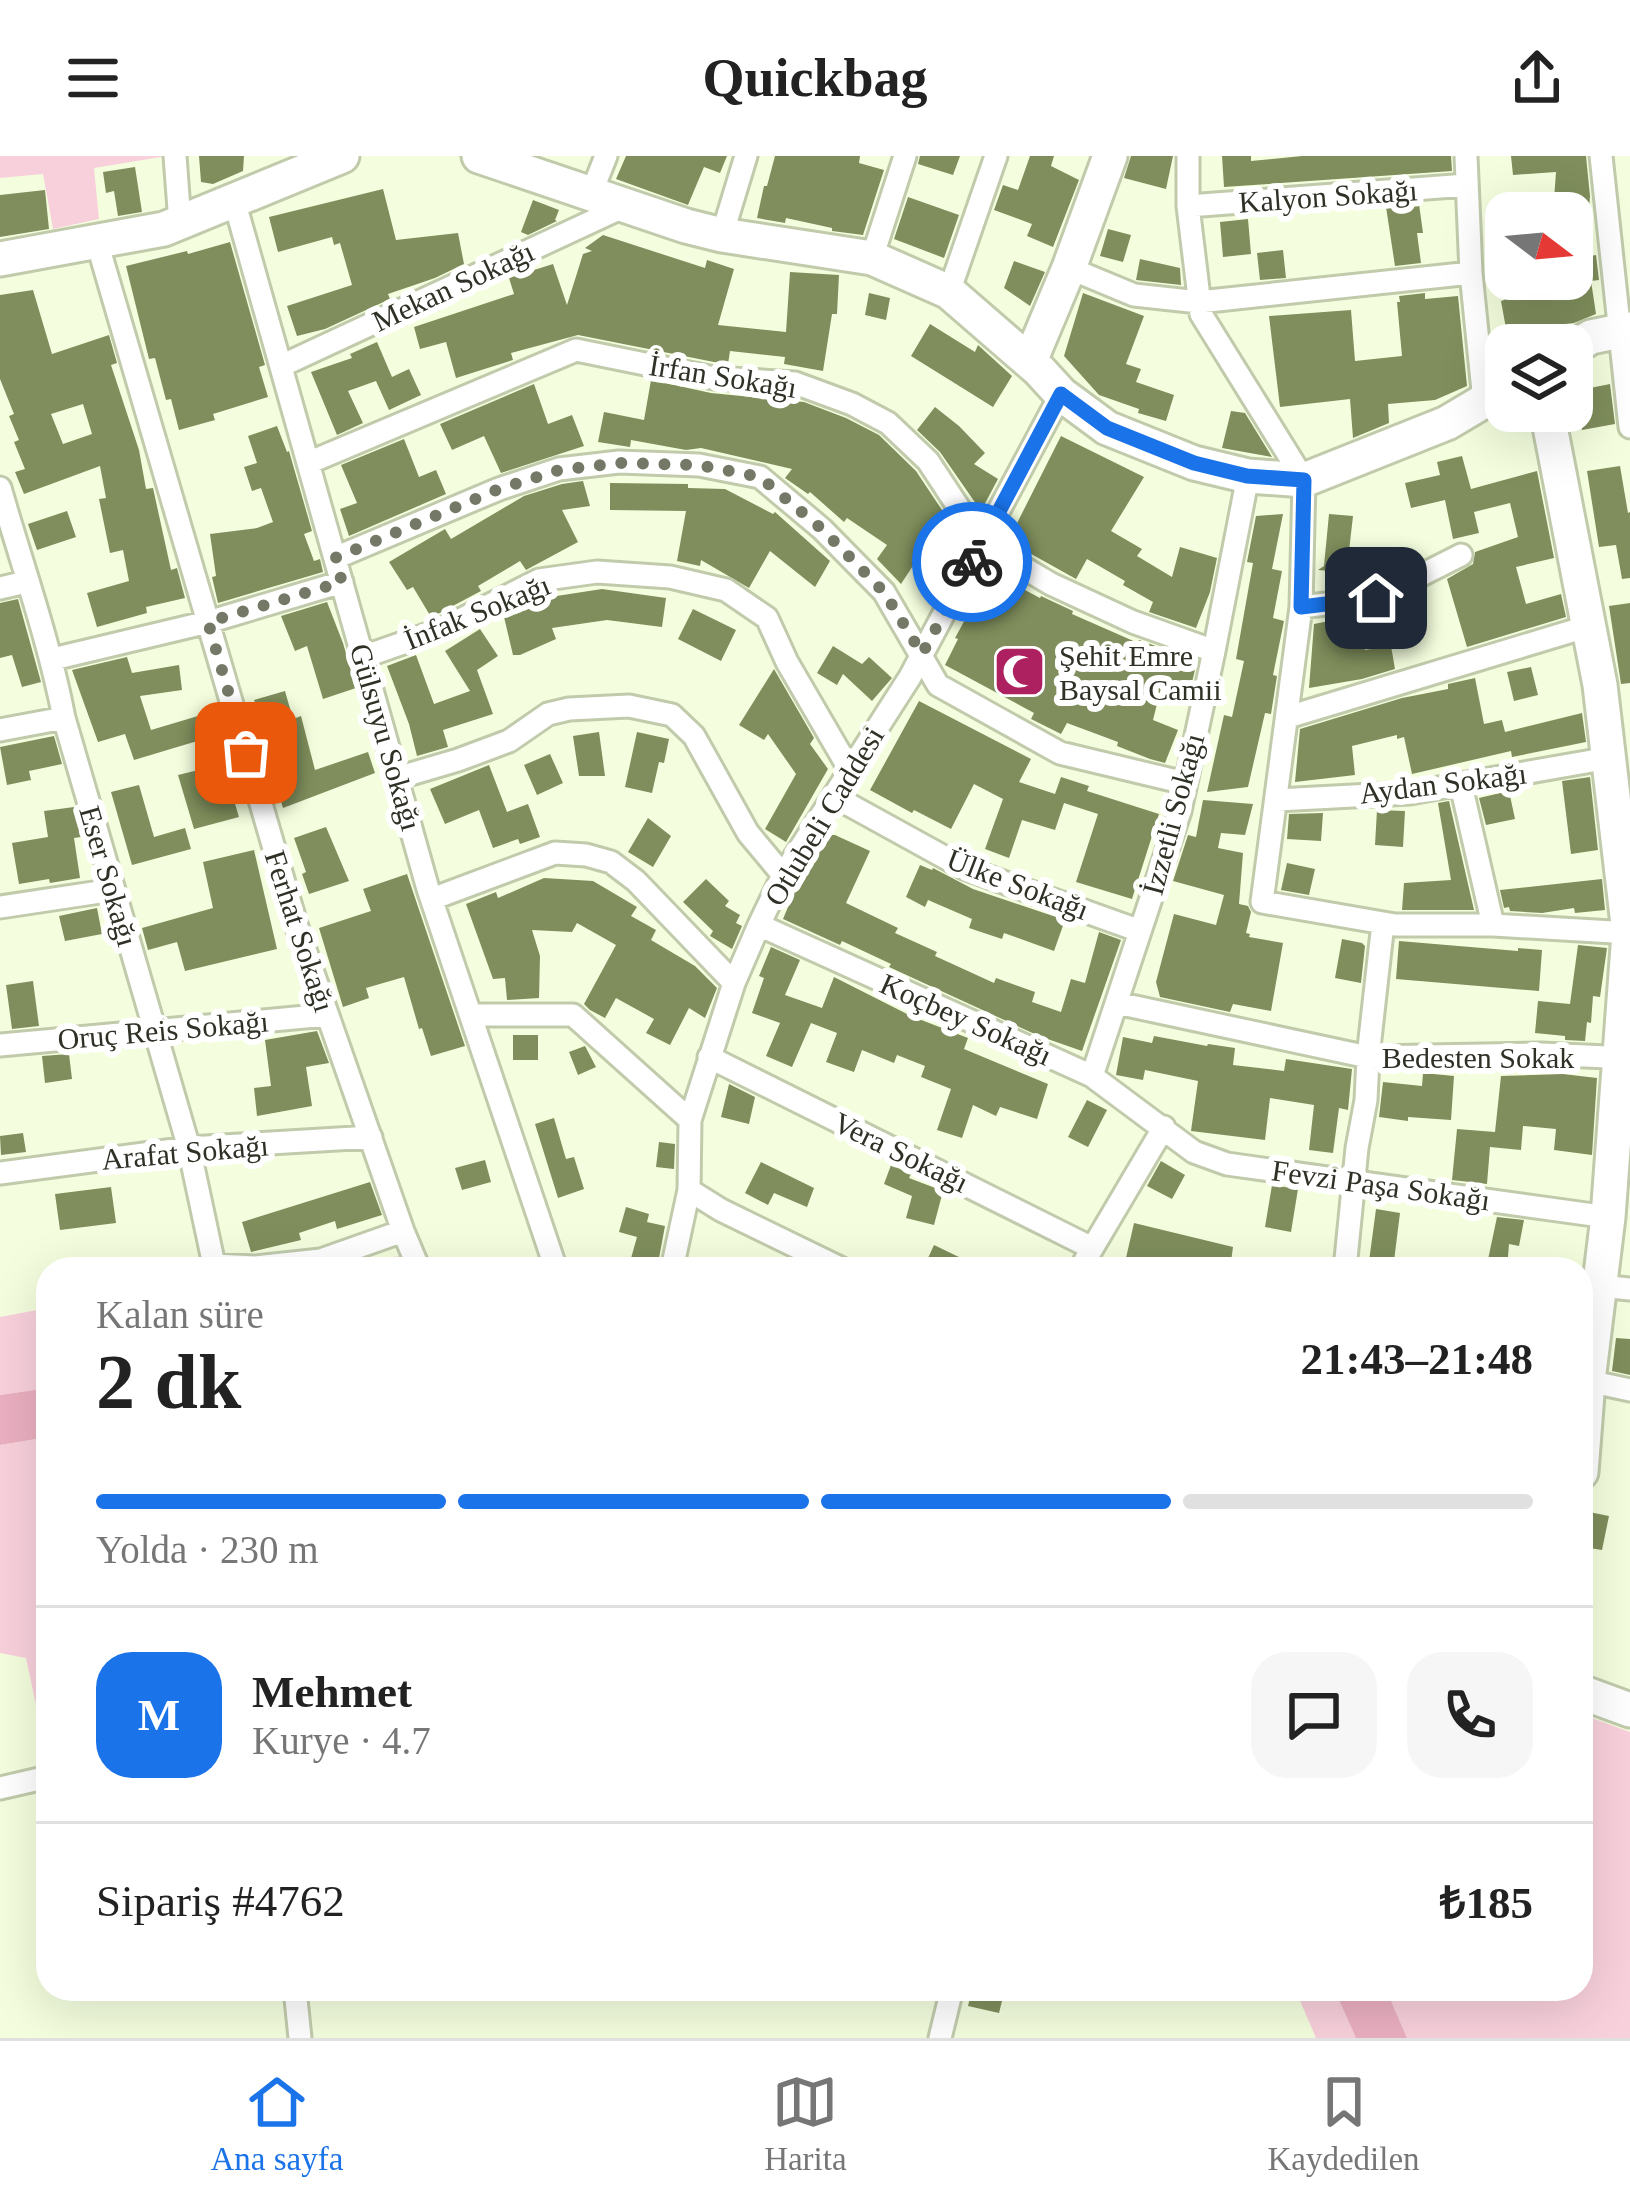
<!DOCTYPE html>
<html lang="tr">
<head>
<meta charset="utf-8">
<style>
  :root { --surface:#fff; --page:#f6f6f6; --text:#222; --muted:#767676; --line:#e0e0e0; --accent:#1a73e8 }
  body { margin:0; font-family:"Times New Roman",serif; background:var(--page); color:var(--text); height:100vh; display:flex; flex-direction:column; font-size:45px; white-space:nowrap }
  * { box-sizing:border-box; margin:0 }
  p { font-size:39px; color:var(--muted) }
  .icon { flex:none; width:66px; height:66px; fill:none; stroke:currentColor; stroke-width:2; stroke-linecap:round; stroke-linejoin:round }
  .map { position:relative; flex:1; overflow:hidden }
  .sheet { position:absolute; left:36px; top:1101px; width:1557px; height:744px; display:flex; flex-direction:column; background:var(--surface); border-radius:36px; box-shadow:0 12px 48px #0002 }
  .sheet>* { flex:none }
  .needle { width:78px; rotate:106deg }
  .fabs { position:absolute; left:1485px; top:36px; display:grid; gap:24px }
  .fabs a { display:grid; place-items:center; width:108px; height:108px; border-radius:24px; background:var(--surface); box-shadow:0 12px 48px #0002; font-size:60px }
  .pin { position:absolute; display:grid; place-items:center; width:102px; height:102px; color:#fff; margin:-51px; border-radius:24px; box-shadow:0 6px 18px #0006 }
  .courier { position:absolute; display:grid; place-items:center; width:120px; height:120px; margin:-60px; border:9px solid #1a73e8; border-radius:50%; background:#fff; color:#222; box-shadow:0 3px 15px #0007 }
  .overview em { font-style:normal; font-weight:700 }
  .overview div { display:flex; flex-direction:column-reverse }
  .overview { display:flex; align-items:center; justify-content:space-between; height:204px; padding:0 60px }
  h1 { font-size:78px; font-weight:700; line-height:90px }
  .bar { display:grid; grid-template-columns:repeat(4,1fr); gap:18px 12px; align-content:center; height:144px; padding:0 60px }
  .bar i { height:15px; border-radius:9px; background:var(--line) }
  .bar .on { background:var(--accent) }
  .bar p { grid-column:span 4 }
  .line { display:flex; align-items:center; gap:30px; padding:0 60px; border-top:3px solid var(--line) }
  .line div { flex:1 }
  .round { display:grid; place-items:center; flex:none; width:126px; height:126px; border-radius:36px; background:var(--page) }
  header { display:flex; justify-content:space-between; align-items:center; height:156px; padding:0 60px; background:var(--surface); font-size:54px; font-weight:700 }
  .menu { display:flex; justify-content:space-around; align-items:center; height:168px; border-top:3px solid var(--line); background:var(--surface); font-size:33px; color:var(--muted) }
  .menu a { display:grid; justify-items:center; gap:6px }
  .menu .on { color:var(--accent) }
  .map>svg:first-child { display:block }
  .green { fill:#f8d0db }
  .water { fill:#eaafc0 }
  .building { fill:#7f8e5c; fill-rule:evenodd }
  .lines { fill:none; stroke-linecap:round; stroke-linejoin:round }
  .street-casing { stroke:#c1cbac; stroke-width:27 }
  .secondary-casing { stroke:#c1cbac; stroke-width:39 }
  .street { stroke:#fff; stroke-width:21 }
  .secondary { stroke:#fff; stroke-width:33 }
  .done { stroke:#737966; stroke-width:12; stroke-dasharray:0 21.6 }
  .route { stroke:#1a73e8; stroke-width:15 }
  .labels { text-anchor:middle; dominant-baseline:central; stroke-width:12; stroke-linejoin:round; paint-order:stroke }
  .street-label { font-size:30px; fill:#2e3226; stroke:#fff }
  .poi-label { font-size:30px; fill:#2e3226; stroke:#fff; text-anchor:start }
</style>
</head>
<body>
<header><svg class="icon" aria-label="menu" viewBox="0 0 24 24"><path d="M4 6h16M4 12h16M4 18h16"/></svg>Quickbag<svg class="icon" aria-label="share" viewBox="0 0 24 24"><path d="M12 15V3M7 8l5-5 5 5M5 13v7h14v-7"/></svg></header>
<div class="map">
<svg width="1630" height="1882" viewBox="0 0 1630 1882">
  <rect width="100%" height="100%" fill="#f4fede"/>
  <path class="green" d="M0,0H161V1L94,12L99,63L53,73L43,18L0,22Z
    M403,1100L409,1113H263Z
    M48,1152V1232L0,1239V1161Z
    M48,1281V1605L26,1502L0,1497V1289Z
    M1581,1558L1630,1576V1882H1407L1386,1833H1581Z
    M1295,1833H1334L1356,1882H1316Z"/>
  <path class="water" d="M48,1232V1281L0,1289V1239Z
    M1334,1833H1386L1407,1882H1356Z"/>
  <path class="building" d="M199,0H244L243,15L213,28L201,26Z
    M626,0H727L720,17L704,11L688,49L616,23Z
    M775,0H860L859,7L884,14L863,79L832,75V72L786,62L785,67L757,62L764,30H767Z
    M920,0H960L953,19L918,8Z
    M1030,0H1054L1051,10L1079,24L1053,91L1027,80L1032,68L994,54L1003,29L1018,34Z
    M1131,0H1173L1166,33L1124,22Z
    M1222,0H1251V5L1302,0H1451L1452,15L1224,31Z
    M1511,0H1586L1590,40L1585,101L1596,99L1599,124L1591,125L1596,158L1574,167L1531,172L1533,189H1509L1501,145L1504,144L1502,123H1572V57H1553L1556,16L1513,19Z
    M135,11L142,56L118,60L114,35L106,37L103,16Z
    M383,33L396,84L458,77L464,108L435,122L388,138L390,143L325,173L297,180L287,150L352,129L340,87L334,89L332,81L278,96L269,61Z
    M45,34L49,73L0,81V39Z
    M908,41L959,59L944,102L894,83Z
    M533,44L559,54L555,64L557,65L528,79L521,76Z
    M1419,48L1423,77H1417L1421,107L1395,110L1386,51Z
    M1248,63L1251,98L1223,101L1220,66Z
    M1108,73L1131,79L1123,106L1100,100Z
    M603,79L705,112L707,104L734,113L718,169L786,176L790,116L839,119L837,158H832L823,215L784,208L785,201L730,195L728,208L719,207L578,179L511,197L513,204L456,222L446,186L420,193L414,171L514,138L509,122L553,108L567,149L583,98L592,95L585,92Z
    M230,86L265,209L259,211L268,241L213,258L215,264L179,274L171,243L166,244L155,202L149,203L126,110L187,95L188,98Z
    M1283,94L1286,122L1260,124L1257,97Z
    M1140,103L1180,112L1181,129L1136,124Z
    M1014,105L1045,116L1030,150L1004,132Z
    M33,134L52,198L109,179L117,207L111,209L139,294L146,333L153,332L171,414L177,412L185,442L146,451L147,457L97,471L87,437L129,425L123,394L110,397L99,343L106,342L100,310L24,338L15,316L25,313L14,286L19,284L9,260L14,258L0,223V139ZM83,248L92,278L63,288L51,258Z
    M869,137L890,142L886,164L865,159Z
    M1083,137L1144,160L1126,208L1141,213L1136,226L1174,239L1166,265L1138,257L1139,253L1099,239L1064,200Z
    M1425,137V143L1458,140L1467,230L1435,244L1388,248L1389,267L1353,282L1350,243L1280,251L1269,160L1351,154L1355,205L1402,200L1397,146H1400L1399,140Z
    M930,168L975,196L978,189L1012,220L993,251L911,200Z
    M377,186L392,221L409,213L421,239L389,254L376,225L348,235L363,267L337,279L311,216L352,202L350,198Z
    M651,224L711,237L804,246L846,262L879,279L916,315L944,357L919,393L922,396L901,428L877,403L887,389L847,362L844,366L810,336L808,338L785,322L792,313L701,292L686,294L631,284L630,291L598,286L604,256L644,264Z
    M534,228L548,268L572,259L584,290L501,317L484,280L452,294L440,268Z
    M1610,228L1615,268L1582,274L1575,235Z
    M935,251L959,270L985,297L974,308L998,323L981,355L940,296L917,274Z
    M1231,255L1245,257L1272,301L1222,292Z
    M277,270L287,296L289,295L312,375L304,378L314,405L320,403L323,416L218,447L212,421L216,420L210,378L257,372L273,366L261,332L252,335L244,311L257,307L248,280Z
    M1061,280L1144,321L1111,375L1142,393L1137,400L1172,421L1180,391L1217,402L1210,436L1196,472L1149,456L1153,446L1123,429L1125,425L1087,403L1076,423L1008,385Z
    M404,283L419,321L436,314L446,338L349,380L340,353L357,347L341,309Z
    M1462,300L1471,333L1537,315L1554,402L1516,411L1526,448L1561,438L1566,461L1467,491L1447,423L1473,408L1475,396L1518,381L1510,347L1474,356L1479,377L1453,383L1445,344L1411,352L1405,327L1440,319L1437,306Z
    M1620,310L1628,357L1630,356V422L1622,423L1616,389L1599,391L1587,315Z
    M583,325L590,350L562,354L578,386L526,414L520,405L478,430L481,435L434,460L431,461L413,431L407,434L389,406L445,373L451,383L524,340L562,328Z
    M610,327L688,328V332L725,333L773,358L775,356L830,405L815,431L770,395L749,432L701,404L700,410L677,405L686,355L610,354Z
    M67,355L76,381L37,394L28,368Z
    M1283,358L1272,413L1282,415L1273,462L1284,465L1273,519L1277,520L1271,558L1265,557L1248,631L1207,636L1224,559L1232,561L1244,505L1236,503L1253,407L1247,406L1256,360Z
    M1329,358L1353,360L1348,404L1381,396L1388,419L1372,427L1349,430L1351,417L1318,414L1324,410Z
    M991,416L1040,442L1041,440L1073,455L1072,458L1138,487L1139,484L1197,505L1191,531L1163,524L1153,564L1178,574L1165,607L1150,603L1117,590L1118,586L1067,567L1061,578L1031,563L1034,557L945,509L958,483L955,482Z
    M602,433L666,442L662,471L607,464L552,472L556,483L520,499H513L504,461L550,441Z
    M18,443L41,526L22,531L12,499L0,502V447Z
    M327,446L343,487L356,532L323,543L307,490L295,495L281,460Z
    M1630,447V527L1621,528L1609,450Z
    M693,453L736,474L721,505L678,483Z
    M1359,459L1365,494L1391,490L1395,513L1362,523L1309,532L1314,468Z
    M480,473L498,500L477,514L493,558L443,574L448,591L417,600L409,568L387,510L416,499L434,548L470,535L445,495Z
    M833,490L862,508L869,501L892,522L872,545L843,518L837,529L817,517Z
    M127,501L132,517L179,509L182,534L140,540L151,574L198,560L204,583L134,604L125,578L98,586L72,514Z
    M1531,511L1538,539L1514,545L1507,516Z
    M774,513L814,582L810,588L828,613L786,686L765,673L796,618L768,578L764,584L739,569Z
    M1475,522L1484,568L1502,564L1505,576L1582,557L1586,586L1512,601L1511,595L1412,618L1404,581L1397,583V579L1352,590L1355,619L1295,626L1300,573L1402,542L1448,533V528Z
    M285,535L293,563L301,560L315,614L368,596L375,617L283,652L251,550L256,549L254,544Z
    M919,545L1031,603L1019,626L1055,638L1061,621L1089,630L1087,635L1159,658L1132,743L1076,726L1098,658L1064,647L1055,674L1022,664L1009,702L985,693L1003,643L974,628L951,673L914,654L912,657L870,634Z
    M599,576L605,620H579L573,580Z
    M637,576L669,583L664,607L659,606L652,637L625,631Z
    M54,580L62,608L29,615L31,624L7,629L0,591Z
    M550,598L563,627L537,639L524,609Z
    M223,608L239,661L194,673L178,619Z
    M489,609L507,656L528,648L540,681L520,688L518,683L493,692L479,654L445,668L430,633Z
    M1590,621L1598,694L1571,698L1562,625Z
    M139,629L154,681L185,672L191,693L132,709L111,636Z
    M1509,635L1515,663L1486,669L1479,642Z
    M1203,644L1253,648L1245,679L1221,677L1218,692L1243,697L1239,748L1248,750L1251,756L1246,777L1250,778L1249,781L1283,787L1271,855L1233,848L1230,856L1160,841L1156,826L1174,758L1216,769L1224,739L1173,725L1188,679L1196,681Z
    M1449,645L1474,754H1402L1404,727L1451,724L1438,647Z
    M74,651L81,681L74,682L80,722L50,727L49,723L19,728L12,687L48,681L44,655Z
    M1377,654L1405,655L1403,691L1375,689Z
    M1323,657L1321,685L1287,683L1289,658Z
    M648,662L671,680L653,711L628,696Z
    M326,671L349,725L309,738L302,718L306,716L294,682Z
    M827,679H835L870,695L846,747L898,772L895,777L937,796L935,800L994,827L996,822L1035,836L1032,846L1061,856L1071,823L1085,827L1099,776L1121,784L1082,895L1039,880L889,811L891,808L842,785L840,789L783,763L803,715Z
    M254,694L277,793L185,815L177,786L148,794L142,772L213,752L203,706Z
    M1287,707L1315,713L1309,739L1281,734Z
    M920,709L932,714L933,712L973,733L1065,764L1054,795L1004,777L1002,783L969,772L972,763L928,744L925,751L906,741Z
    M407,718L465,890L431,900L422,872L419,873L404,821L366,832L369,842L343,851L319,772L371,755L363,733Z
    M544,722L593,725L637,751L631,760L656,774L651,784L695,810L717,832L705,862L689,852L670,889L646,877L654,863L616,842L605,862L590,854L584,848L616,789L577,767L572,776L532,774L540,800L539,842L507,844L505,822L493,823L466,748L496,736L498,742Z
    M706,723L729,745L725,750L740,759L736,767L742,770L732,793L710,780L713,775L683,746Z
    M1602,723L1605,754L1575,757L1574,752L1542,757L1510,755L1509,751L1504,752L1500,734Z
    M97,752L102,778L65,785L59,760Z
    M1342,783L1362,787L1365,790L1361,827L1335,822Z
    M1399,785L1518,795V792L1542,794L1539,835L1396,823Z
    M1578,789L1607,792L1600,841L1593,840L1591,867L1587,866L1585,885L1565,884V880L1535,877L1538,845L1570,848Z
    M771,791L800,804L785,839L822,852L834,821L911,860L968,882L964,893L1048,928L1037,963L1000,951L996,960L973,949L962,982L937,974L951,933L921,921L925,910L897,899L894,907L862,894L854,916L826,906L837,877L811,867L792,911L766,900L780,867L752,857L764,822L759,820Z
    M33,825L39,870L12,873L6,829Z
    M317,875L329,907L306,911L312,950L257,960L254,932L271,930L265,884Z
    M513,879H538V904H513Z
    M1154,880L1207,890L1208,888L1235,892L1233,909L1284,915L1286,903L1352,913L1348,954L1339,952L1333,997L1309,994L1314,949L1270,942L1265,984L1191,975L1198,925L1145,914L1143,924L1116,919L1123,881L1152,887Z
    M585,890L596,911L578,919L569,896Z
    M69,898L72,923L45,927L42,900Z
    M1423,917L1454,920L1451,964L1408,961V965L1379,961L1383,926L1422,930Z
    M1563,918L1597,922L1592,999L1554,994L1556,973L1523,970L1521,994L1490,991L1487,1028L1452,1024L1457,973L1495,976L1501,920Z
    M729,928L755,941L749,968L721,961Z
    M1087,944L1107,954L1088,991L1068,981Z
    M554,962L566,1003L574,1001L584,1033L558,1042L535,968Z
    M23,977L26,996L1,999L0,980Z
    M659,986L675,988L674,1013L656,1011Z
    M485,1004L491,1026L462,1034L455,1012Z
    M1161,1005L1185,1019L1172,1043L1147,1030Z
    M761,1006L814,1032L807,1051L774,1037L768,1049L745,1037Z
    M891,1009L911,1018L909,1022L943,1035L934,1069L906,1062L912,1040L884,1028Z
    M370,1026L382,1059L337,1073L335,1065L299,1077L301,1084L251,1096L242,1066Z
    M1272,1029L1298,1033L1291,1076L1265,1071Z
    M111,1031L116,1067L60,1074L55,1038Z
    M626,1051L649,1058L647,1066L665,1070L657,1113H628L637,1081L619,1076Z
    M1376,1053L1400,1057L1393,1113H1368Z
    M1497,1061L1524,1064L1519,1090L1509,1088L1507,1113H1486Z
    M1134,1067L1233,1091L1230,1113H1192L1161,1108V1110L1126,1102Z
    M934,1089L961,1102L956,1113H923Z
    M1616,1182L1630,1183V1219L1612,1215Z
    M1589,1356L1609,1360L1602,1394L1583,1391Z
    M972,1833H1005L999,1857L968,1850Z"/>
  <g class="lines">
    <defs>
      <path id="street" d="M175,0L180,67
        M1188,0V50L1201,158L1304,324L1301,451L1262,746L1395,769H1493L1630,777
        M1466,0L1471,117L1484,245
        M1601,0L1630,271
        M591,38L606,0
        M234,44L428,733L556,1113
        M1188,50L1467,29
        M722,79L746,0
        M97,86L297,771L403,1075L419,1113
        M872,102L905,0
        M1069,112L1134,139L1199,146L1471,117
        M949,136L996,0
        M281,210L625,50
        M308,307L576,194L714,222L795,227L852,248L888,267L928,305L982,387L1051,428L1133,466L1214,495
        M0,332C22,409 49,484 64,562L189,992L214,1109L255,1111L321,1104L403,1075
        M335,402L499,333L559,313L619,306L699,309L760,321L822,373L884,436L938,529L1060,597L1185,627
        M0,432L26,426
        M1301,451L1376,442L1461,399
        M363,501L440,474L539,424L597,416L670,421L726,434L767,462L787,506L851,616
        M53,503L208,466L342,426
        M1288,561L1589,470
        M0,574L64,562
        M397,622L458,604L509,585L548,558L569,553L629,550L672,559L694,580L748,677L783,719
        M1461,629L1493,769
        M835,641L964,712L1140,775
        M1277,644L1410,637L1609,602
        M432,743L555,697L586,699L611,706L636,725L734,827
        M0,751L113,734
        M759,769L1092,920L1194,996L1227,1008L1608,1061
        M1117,847L1368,901L1541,898L1630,902
        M471,859H573L690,964
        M0,889L327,859
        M709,901L1092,1092
        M1092,920L1180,655L1214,495L1248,320
        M0,1017L189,992L371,981
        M689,1034L721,1054L842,1113
        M672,1113L689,1034L690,964L734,827L759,769L783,719L910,521L1061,238
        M1080,1113L1164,971
        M1345,1113L1357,992L1366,944L1368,901L1383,767
        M1600,1130L1630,1133
        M1588,1225L1630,1234
        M0,1632L48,1621
        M295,1833L300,1882
        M940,1882L952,1833"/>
      <path id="secondary" d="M479,0L686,70L722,79L872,102L949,136L1039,214L1061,238L1107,272L1194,307L1248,320L1304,324L1447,267L1506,232
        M0,103L164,73L342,0
        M1572,192L1591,181L1630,173
        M1030,205L1069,112L1110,0
        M1547,255L1600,529L1629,777L1608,1061L1588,1225L1581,1316
        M1581,1536L1630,1554"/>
    </defs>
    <use href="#street" class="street-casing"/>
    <use href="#secondary" class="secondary-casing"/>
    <use href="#street" class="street"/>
    <use href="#secondary" class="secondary"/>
  </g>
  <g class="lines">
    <path class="done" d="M246,597L208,466L342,426L335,402L499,333L559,314L619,307L699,309L760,321L822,373L884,436L922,498L972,406"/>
    <path class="route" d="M972,406L1061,238L1107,272L1194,307L1247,320L1304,324L1301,451L1376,442"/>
  </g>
  <defs>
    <symbol id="mosque-square" viewBox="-11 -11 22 22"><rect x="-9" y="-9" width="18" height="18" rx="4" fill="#ad2160" stroke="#fff"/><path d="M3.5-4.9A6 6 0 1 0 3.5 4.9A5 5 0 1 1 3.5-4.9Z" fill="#fff"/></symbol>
  </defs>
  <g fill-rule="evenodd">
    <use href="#mosque-square" x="990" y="486" width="59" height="59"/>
  </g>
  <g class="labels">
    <g class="street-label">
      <text transform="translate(1328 40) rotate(-4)">Kalyon Sokağı</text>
      <text transform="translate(453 130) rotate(-25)">Mekan Sokağı</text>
      <text transform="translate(723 220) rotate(9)">İrfan Sokağı</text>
      <text transform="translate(477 456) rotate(-22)">İnfak Sokağı</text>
      <text transform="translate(386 581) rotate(74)">Gülsuyu Sokağı</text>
      <text transform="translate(1443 627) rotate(-7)">Aydan Sokağı</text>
      <text transform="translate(1173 658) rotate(-75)">İzzetli Sokağı</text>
      <text transform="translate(824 660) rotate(-59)">Otlubeli Caddesi</text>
      <text transform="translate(109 720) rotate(74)">Eser Sokağı</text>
      <text transform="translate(1018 728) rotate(21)">Ülke Sokağı</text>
      <text transform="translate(300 775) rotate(72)">Ferhat Sokağı</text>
      <text transform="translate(966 863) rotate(24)">Koçbey Sokağı</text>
      <text transform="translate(163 874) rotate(-5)">Oruç Reis Sokağı</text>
      <text x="1478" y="901">Bedesten Sokak</text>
      <text transform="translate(185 996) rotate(-5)">Arafat Sokağı</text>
      <text transform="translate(901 996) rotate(26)">Vera Sokağı</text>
      <text transform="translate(1381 1029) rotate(8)">Fevzi Paşa Sokağı</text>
    </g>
    <g class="poi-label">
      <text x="1059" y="499">Şehit Emre<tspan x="1059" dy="34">Baysal Camii</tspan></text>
    </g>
  </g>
</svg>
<div class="fabs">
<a><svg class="needle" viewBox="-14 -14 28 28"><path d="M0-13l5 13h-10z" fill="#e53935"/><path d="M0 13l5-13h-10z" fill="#767676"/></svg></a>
<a><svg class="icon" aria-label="layers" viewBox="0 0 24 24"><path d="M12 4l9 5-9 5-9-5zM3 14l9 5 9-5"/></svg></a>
</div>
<div class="pin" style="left:246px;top:597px;background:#ea580c"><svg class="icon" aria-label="bag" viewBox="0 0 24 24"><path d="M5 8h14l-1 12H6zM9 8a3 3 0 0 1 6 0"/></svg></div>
<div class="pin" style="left:1376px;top:442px;background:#1f2937"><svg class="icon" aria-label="home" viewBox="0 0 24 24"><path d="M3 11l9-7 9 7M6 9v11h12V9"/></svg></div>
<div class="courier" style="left:972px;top:406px"><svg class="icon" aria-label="bike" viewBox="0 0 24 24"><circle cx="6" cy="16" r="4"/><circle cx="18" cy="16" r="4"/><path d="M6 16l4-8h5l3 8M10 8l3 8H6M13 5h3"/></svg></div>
<section class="sheet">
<div class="overview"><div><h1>2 dk</h1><p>Kalan süre</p></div><em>21:43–21:48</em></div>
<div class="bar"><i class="on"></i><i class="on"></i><i class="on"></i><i></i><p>Yolda · 230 m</p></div>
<div class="line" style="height:216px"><b class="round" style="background:var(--accent);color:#fff">M</b><div><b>Mehmet</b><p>Kurye · 4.7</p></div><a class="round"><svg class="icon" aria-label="chat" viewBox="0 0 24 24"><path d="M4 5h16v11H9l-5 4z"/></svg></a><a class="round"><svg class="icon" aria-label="phone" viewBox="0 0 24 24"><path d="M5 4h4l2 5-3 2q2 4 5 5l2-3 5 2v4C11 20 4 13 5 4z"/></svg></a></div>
<div class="line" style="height:156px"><div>Sipariş #4762</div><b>₺185</b></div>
</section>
</div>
<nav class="menu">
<a class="on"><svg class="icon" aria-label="home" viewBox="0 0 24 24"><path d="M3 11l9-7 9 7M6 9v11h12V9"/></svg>Ana sayfa</a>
<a><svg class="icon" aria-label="map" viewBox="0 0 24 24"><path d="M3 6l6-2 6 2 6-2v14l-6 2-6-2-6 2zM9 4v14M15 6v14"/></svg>Harita</a>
<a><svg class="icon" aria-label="saved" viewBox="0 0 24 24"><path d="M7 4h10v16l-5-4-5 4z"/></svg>Kaydedilen</a>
</nav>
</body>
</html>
